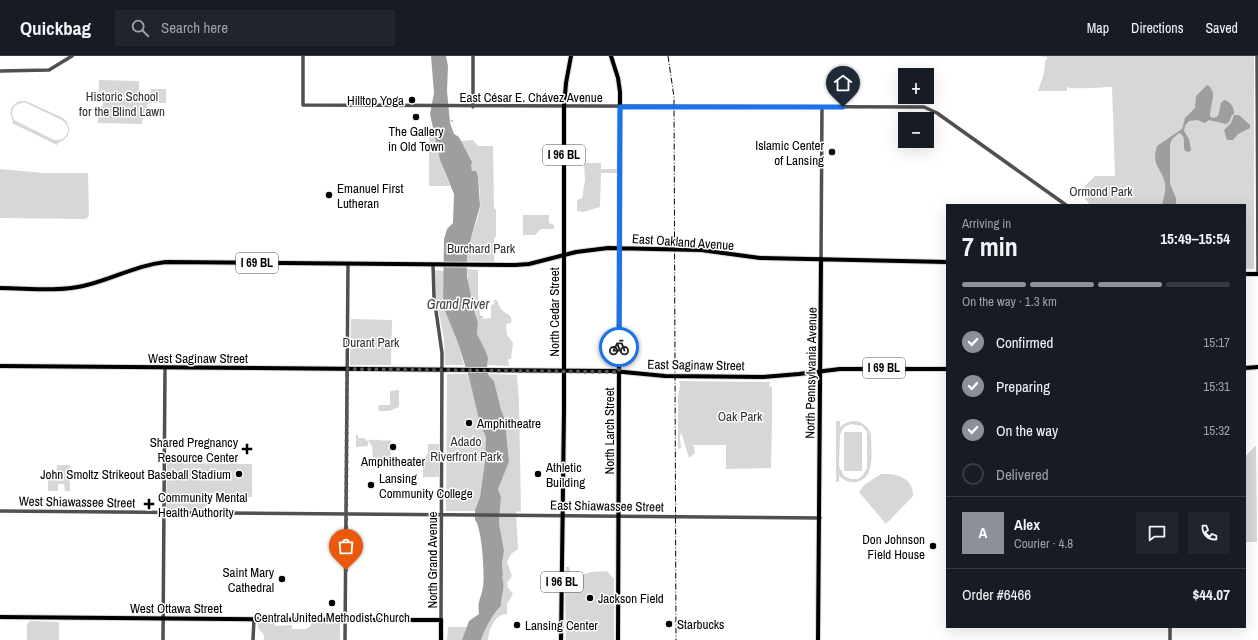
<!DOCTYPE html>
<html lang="en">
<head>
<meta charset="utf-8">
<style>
  :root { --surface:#171b24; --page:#20242c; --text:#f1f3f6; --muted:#9ea1a6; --line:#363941; --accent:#8c9099 }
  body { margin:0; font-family:"Archivo Narrow",sans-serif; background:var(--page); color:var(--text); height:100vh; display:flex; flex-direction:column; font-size:15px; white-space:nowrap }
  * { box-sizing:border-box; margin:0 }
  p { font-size:13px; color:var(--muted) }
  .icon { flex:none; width:22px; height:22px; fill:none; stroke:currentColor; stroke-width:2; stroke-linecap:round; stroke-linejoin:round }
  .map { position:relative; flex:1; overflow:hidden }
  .drawer { position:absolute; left:946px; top:148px; width:300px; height:424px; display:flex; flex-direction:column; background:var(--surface); border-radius:0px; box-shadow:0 4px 16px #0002 }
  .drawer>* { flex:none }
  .tools { position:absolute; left:898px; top:12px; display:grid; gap:8px }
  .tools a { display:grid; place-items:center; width:36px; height:36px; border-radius:0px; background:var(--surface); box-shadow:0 4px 16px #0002; font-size:20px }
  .pin { position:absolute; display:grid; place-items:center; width:34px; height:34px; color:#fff; margin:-41px -17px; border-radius:50% 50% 50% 0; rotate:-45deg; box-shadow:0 0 4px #0007 }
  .pin .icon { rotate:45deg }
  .courier { position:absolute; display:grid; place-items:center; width:40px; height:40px; margin:-20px; border:3px solid #1a73e8; border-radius:50%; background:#fff; color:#222; box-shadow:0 1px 5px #0007 }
  .summary em { font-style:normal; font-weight:800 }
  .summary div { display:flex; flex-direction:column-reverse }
  .summary { display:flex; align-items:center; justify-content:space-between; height:68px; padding:0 16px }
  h1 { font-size:26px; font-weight:800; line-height:30px }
  .bar { display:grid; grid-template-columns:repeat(4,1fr); gap:6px 4px; align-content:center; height:48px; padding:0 16px }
  .bar i { height:5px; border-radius:3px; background:var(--line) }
  .bar .on { background:var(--accent) }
  .bar p { grid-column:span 4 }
  .line { display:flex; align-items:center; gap:10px; padding:0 16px; border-top:1px solid var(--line) }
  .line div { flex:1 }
  .round { display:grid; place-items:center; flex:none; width:42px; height:42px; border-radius:0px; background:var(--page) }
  ol { padding:0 16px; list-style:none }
  li { display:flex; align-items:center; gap:12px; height:44px }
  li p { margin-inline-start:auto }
  li .icon { padding:4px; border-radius:50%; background:var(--accent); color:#fff; stroke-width:4 }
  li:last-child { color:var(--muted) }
  li i { width:22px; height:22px; border:2px solid var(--line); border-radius:50% }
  header { display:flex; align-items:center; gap:24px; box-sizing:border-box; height:56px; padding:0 20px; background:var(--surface); border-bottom:1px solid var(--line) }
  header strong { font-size:19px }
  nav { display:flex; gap:22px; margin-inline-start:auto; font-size:14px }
  .search { width:280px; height:36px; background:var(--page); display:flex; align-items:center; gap:10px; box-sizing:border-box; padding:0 14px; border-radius:0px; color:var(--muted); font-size:15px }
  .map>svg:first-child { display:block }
  .green { fill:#d7d7d7; fill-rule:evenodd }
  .water { fill:#9e9e9e }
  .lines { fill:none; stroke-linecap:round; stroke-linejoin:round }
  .stream { stroke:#9e9e9e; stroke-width:1 }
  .major-casing { stroke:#dbdbdb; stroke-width:6 }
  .minor { stroke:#505050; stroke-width:3.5 }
  .major { stroke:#000; stroke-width:4 }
  .rail { stroke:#000; stroke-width:1; stroke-dasharray:6 2 1 2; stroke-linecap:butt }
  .done { stroke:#595959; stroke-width:4; stroke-dasharray:0 7.2 }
  .route { stroke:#1a73e8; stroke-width:5 }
  .poi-dot { fill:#000; stroke:#fff; stroke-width:1.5 }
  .labels { text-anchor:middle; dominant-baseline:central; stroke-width:3; stroke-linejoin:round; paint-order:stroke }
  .shield { fill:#fff; stroke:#4c4c4c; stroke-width:1 }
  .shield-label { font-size:12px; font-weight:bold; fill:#000 }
  .park-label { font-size:13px; fill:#2e2e2e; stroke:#fff }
  .street-label { font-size:13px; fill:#000; stroke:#fff }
  .poi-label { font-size:13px; fill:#000; stroke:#fff; text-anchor:start }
  .water-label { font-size:14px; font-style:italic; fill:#3f3f3f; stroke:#fff }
</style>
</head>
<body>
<header>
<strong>Quickbag</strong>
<div class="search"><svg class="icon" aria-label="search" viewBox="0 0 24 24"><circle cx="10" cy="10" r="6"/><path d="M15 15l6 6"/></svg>Search here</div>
<nav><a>Map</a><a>Directions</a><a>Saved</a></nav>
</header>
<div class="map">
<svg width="1258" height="584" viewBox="0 0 1258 584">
  <rect width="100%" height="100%" fill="#fff"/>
  <path class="green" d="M1039,0H1254V213H1245V149H1087L1089,147L1085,143L1087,140L1081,134L1095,120H1115L1112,31C1100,31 1076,34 1067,31V35H1038L1044,17L1045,5L1047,3V1Z
    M99,24L139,25V39H150L151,33H166V47H150L147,49L148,53L151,56H165V59H143L142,68L98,67V50H103V44H99Z
    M20,45H26L63,62L67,66L69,72C70,80 65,84 58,87L57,89L12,67L13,65C8,56 11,49 20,45ZM24,46L62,64L66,68L68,73C68,81 62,85 54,84L14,64L12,58L13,53L16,49Z
    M429,77H434L440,104L450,130H429Z
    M473,84L478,90H493L494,152L496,154V181L494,182V206L467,205C466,186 478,169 480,150C481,141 479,130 478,121C473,117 469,113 472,106L461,85Z
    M584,107H601V113H618V117H601L600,151L583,156L577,155V144L582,142L585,124Z
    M0,113L44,117H88L89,160L86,163L0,162Z
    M523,159H549V167L554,169V173H541L535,179H523Z
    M467,213L478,214V248L481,263L491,262V249L494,248V244H497C499,248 499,251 502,254C507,259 513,259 511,267L506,268L507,279L513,287L511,303H508L509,310L488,309L477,278L478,266L469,235Z
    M435,214L444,215L443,250L458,287L464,309H445L444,284L436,241Z
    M351,263L392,264L391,309H350Z
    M447,318H467L470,325L502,356L494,325L489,321L490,318L517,319L519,346L521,455L516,456L518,493L511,498L507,506L512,520L507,527L508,529L507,530L513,538L507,548V558C494,558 489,574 488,584H481C486,571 491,560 501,550C501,538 506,532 502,520L503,519L502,507L504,495L499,467L501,441L498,433L509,406L505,365L486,381L485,405L480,441L475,455H446Z
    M679,325L770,326L769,330L772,331V365L771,412L726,413V389H691L694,390L695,397L689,402L681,376L680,382L681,392L678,393V341L680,329Z
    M399,334V351L389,355H379L378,349H390V335Z
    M836,365H840V371C852,360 868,365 871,380C871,395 876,423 856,426C849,427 844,424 839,420V426H836ZM851,368L862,370L867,376V412L863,419L858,423H851L844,420L839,410L840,379L844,371Z
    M844,376H862V415H844Z
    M356,379H358V382H364L367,385C376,382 382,386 391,384L392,388L390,393L392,405H373L372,390L368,385V390L356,391Z
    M428,388H439V421H423V405L428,397Z
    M1256,389L1257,486H1245V401Z
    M167,407L252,408V441H217L215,437H207L206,454H166Z
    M57,409H70V435H65L64,428H58V435H48V422H56Z
    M881,418C897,417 914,422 913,440L886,468L859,436L864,429Z
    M566,511H569L572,522L591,516L607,515L614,523V584H566L565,521L566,520Z
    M30,565L59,566V584H27V568Z
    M258,567H273L276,570L292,569V573H306L311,570V567H340V584H264V579L258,572Z
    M448,571H467L462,584H447Z"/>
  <path class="water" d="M431,0H446L448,10L447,35L450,67L454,78L459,81L472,106L471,110L472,115H476L478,121L480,150L467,196V220L473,251L478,266L477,278L486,296L488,302L487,312L489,320L494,325L501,353L505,365L509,406L498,433L501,441L499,467L504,495L502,507L503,520L502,521C506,532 501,538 501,550C491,560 486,571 481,584H462L469,565L479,558C477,545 481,543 483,531C485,521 482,471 475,464V454L480,441L485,405L486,381L480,368L470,325L458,287L443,250L444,183L447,173L453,167L454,138L440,104L430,58L434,37Z
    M1207,29C1219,35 1209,51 1210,61L1214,62L1218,60L1221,47L1224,44C1230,45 1235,52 1234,58L1232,59L1229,66L1226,68L1209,64L1205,67L1197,64L1189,65L1185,70L1184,75L1189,83L1191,94L1189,96L1185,95C1182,88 1187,80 1179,77L1172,83L1170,89V128L1176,142V149H1162C1164,142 1166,134 1165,127C1161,111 1151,110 1157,90L1182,73L1185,62L1195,52L1196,40Z
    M1234,59H1239L1250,69V72L1238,78L1233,84H1227L1224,74L1231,67Z"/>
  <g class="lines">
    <path class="stream" d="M451,65H453
      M480,261H483"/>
    <defs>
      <path id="major" d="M611,0L618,22L620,36L618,584
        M1245,218H1258
        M0,232C27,232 56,236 83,230C111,224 136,209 166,206L515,209L529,208L576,196L608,192L701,194L760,202L947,206
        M0,310L613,315L665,320L763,321L799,318L840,313H947
        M1245,312L1258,311
        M0,561L351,564
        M360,564H441V584
        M561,584L564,354V51L566,27L571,0
        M818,584L821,203"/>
    </defs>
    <use href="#major" class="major-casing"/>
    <path class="minor" d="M303,0V49L924,51L937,57L1066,149
      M1257,0L1258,218
      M0,15L49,14L72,0
      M473,51V0
      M821,203L822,51
      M433,209L434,241L442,297L441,564
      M0,455L820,462
      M163,584L165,312
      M253,584L254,563
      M345,584L348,208
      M1170,584V571"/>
    <use href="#major" class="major"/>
    <path class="rail" d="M668,0L674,41L676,584"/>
  </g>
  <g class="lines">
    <path class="done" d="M346,514L347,313L619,316V291"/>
    <path class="route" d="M619,291L620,51H843"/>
  </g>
  <g class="poi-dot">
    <circle cx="412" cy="44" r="4"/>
    <circle cx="416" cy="61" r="4"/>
    <circle cx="832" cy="96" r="4"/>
    <circle cx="329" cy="139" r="4"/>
    <circle cx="469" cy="367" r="4"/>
    <circle cx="393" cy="391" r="4"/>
    <path d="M245 387h4v4h4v4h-4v4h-4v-4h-4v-4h4z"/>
    <circle cx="239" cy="418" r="4"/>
    <circle cx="538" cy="418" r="4"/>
    <circle cx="371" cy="429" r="4"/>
    <path d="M147 442h4v4h4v4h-4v4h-4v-4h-4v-4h4z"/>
    <circle cx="933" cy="490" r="4"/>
    <circle cx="282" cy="523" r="4"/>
    <circle cx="590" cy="542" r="4"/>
    <circle cx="332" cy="547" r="4"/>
    <circle cx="669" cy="568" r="4"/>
    <circle cx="517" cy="569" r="4"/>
  </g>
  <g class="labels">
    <g class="shield">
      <rect x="543" y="89" width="42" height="20" rx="3"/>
      <rect x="236" y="197" width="42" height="20" rx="3"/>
      <rect x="863" y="302" width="42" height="20" rx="3"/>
      <rect x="541" y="516" width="42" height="20" rx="3"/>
    </g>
    <g class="shield-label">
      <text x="564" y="99">I 96 BL</text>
      <text x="257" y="207">I 69 BL</text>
      <text x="884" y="312">I 69 BL</text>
      <text x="562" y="526">I 96 BL</text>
    </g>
    <g class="park-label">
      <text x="122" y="40">Historic School<tspan x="122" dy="15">for the Blind Lawn</tspan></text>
      <text x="1101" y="135">Ormond Park</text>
      <text x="481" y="192">Burchard Park</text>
      <text x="371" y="286">Durant Park</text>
      <text x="740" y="360">Oak Park</text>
      <text x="466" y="385">Adado<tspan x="466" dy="15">Riverfront Park</tspan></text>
    </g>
    <g class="street-label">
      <text x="531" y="41">East César E. Chávez Avenue</text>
      <text transform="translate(683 186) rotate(4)">East Oakland Avenue</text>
      <text transform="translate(554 256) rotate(-90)">North Cedar Street</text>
      <text x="198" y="302">West Saginaw Street</text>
      <text transform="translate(696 309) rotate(1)">East Saginaw Street</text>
      <text transform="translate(811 317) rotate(-89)">North Pennsylvania Avenue</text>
      <text transform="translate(609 375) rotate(-90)">North Larch Street</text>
      <text transform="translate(77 446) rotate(1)">West Shiawassee Street</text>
      <text transform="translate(607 450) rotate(1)">East Shiawassee Street</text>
      <text transform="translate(432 504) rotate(-90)">North Grand Avenue</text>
      <text x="176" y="552">West Ottawa Street</text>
    </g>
    <g class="poi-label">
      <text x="404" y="44" text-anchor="end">Hilltop Yoga</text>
      <text x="416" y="75" text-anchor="middle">The Gallery<tspan x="416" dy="15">in Old Town</tspan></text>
      <text x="824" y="89" text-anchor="end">Islamic Center<tspan x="824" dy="15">of Lansing</tspan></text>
      <text x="337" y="132">Emanuel First<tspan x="337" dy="15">Lutheran</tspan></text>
      <text x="477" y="367">Amphitheatre</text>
      <text x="238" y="386" text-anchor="end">Shared Pregnancy<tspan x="238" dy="15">Resource Center</tspan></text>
      <text x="393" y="405" text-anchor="middle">Amphitheater</text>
      <text x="546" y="411">Athletic<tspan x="546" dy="15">Building</tspan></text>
      <text x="231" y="418" text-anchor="end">John Smoltz Strikeout Baseball Stadium</text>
      <text x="379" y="422">Lansing<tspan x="379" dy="15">Community College</tspan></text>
      <text x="158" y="441">Community Mental<tspan x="158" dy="15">Health Authority</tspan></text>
      <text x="925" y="483" text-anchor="end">Don Johnson<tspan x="925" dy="15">Field House</tspan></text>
      <text x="274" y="516" text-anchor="end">Saint Mary<tspan x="274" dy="15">Cathedral</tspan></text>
      <text x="598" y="542">Jackson Field</text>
      <text x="332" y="561" text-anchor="middle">Central United Methodist Church</text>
      <text x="677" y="568">Starbucks</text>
      <text x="525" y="569">Lansing Center</text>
    </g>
    <g class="water-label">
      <text x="458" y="248">Grand River</text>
    </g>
  </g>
</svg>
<div class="tools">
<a>+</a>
<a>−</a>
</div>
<div class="pin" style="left:346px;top:514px;background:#ea580c"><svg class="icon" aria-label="bag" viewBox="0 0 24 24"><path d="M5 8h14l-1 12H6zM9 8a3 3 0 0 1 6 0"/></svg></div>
<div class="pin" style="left:843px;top:51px;background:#1f2937"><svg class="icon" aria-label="home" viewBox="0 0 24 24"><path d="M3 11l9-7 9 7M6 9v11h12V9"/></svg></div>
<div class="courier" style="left:619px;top:291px"><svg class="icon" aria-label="bike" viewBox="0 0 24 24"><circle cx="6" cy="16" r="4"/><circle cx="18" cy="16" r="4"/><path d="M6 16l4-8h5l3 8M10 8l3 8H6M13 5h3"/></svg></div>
<section class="drawer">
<div class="summary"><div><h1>7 min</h1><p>Arriving in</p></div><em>15:49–15:54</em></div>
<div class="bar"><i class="on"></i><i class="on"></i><i class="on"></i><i></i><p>On the way · 1.3 km</p></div>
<ol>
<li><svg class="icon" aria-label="check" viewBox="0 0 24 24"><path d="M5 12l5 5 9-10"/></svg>Confirmed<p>15:17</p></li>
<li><svg class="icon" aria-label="check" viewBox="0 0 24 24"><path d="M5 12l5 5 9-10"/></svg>Preparing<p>15:31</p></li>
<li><svg class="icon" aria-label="check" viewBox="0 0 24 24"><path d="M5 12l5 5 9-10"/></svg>On the way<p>15:32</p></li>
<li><i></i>Delivered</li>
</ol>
<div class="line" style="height:72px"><b class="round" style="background:var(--accent);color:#fff">A</b><div><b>Alex</b><p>Courier · 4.8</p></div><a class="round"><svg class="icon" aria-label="chat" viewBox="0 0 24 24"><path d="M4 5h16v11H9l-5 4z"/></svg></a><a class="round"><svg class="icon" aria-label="phone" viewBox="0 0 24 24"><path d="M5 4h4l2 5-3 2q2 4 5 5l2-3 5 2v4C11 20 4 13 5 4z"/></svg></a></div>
<div class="line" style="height:52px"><div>Order #6466</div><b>$44.07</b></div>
</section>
</div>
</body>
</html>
